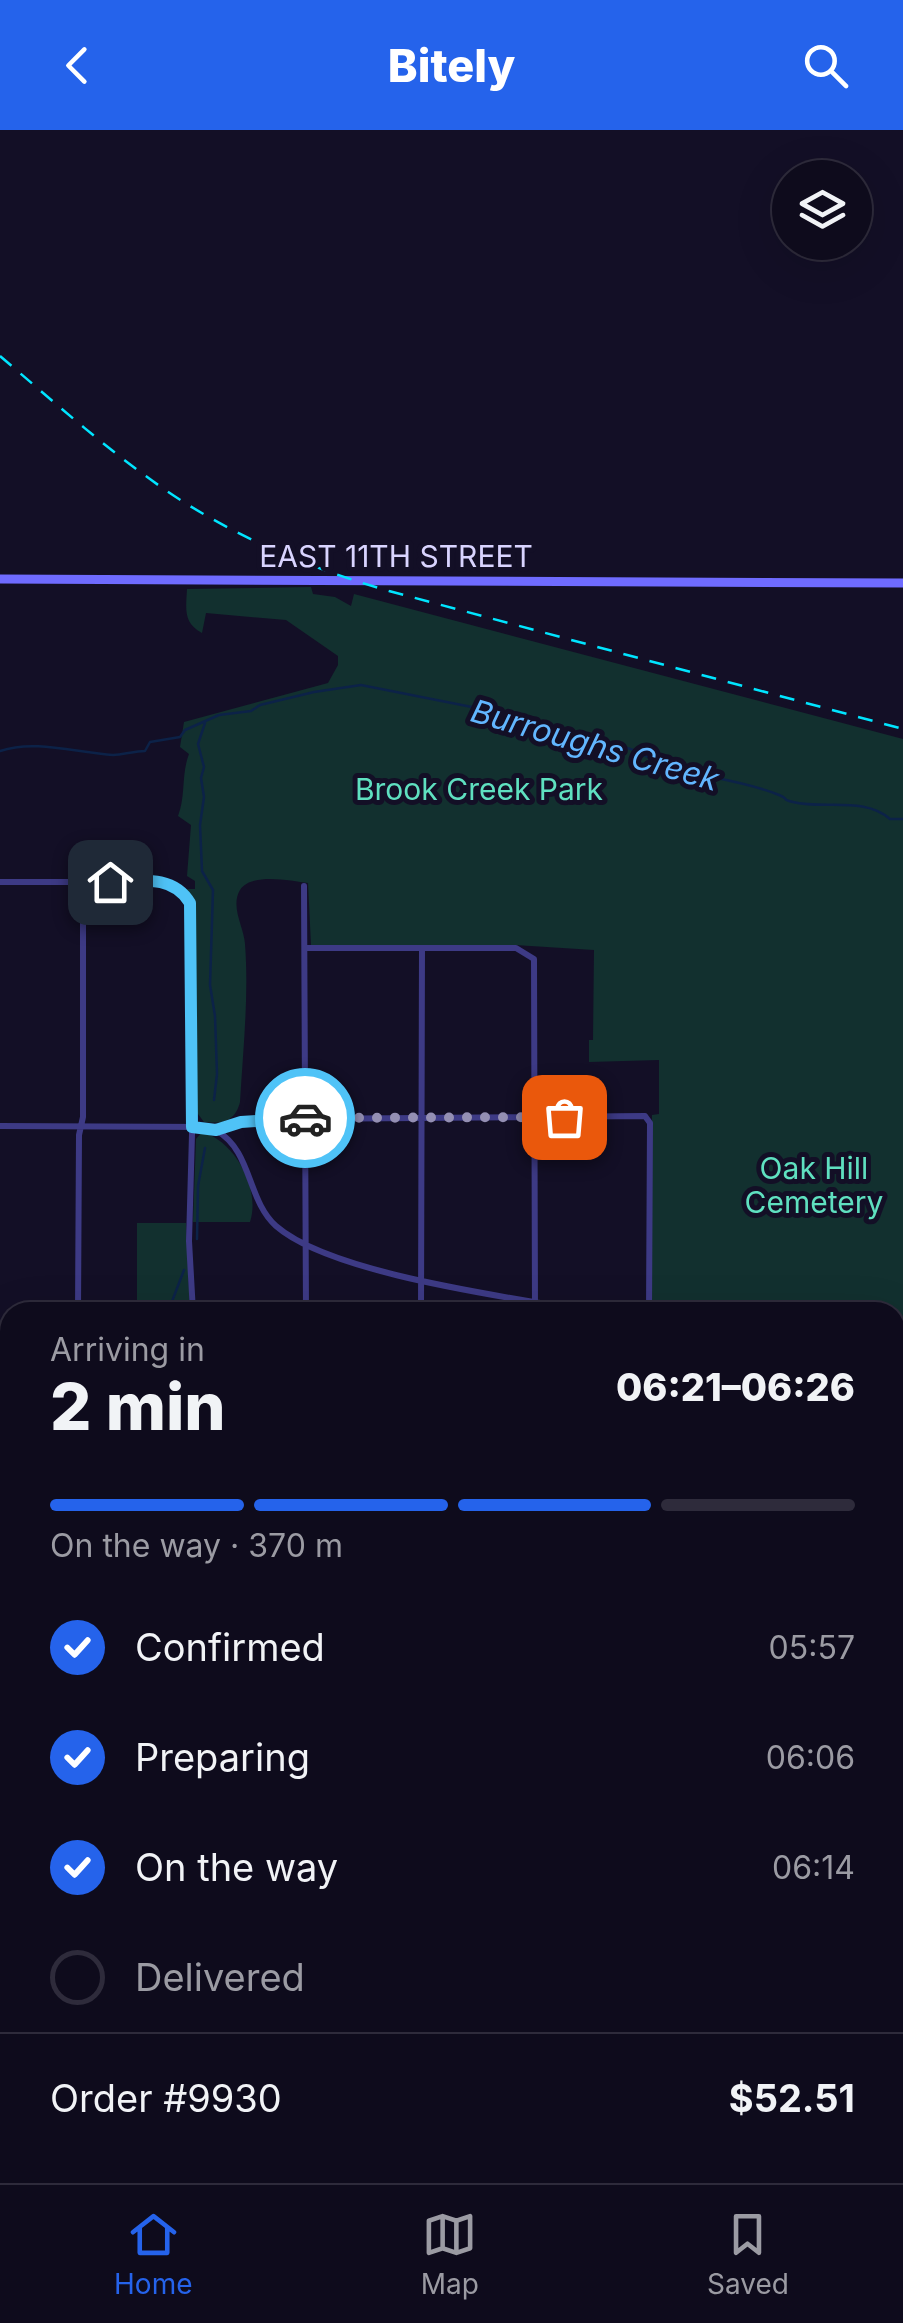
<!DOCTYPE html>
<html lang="en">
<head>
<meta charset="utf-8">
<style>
  :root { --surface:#0e0b1c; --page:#1c1929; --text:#f1f3f6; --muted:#9b9ba3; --line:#2e2b3b; --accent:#2563eb }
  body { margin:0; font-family:Inter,sans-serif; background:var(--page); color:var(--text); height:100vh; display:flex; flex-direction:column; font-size:38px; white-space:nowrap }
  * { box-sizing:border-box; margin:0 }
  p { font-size:32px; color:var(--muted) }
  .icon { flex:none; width:55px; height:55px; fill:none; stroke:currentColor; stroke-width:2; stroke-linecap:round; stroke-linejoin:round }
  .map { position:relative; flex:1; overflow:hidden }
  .drawer { position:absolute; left:0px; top:1172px; width:905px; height:882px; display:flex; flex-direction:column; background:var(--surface); border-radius:30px 30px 0 0; box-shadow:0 10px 40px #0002,0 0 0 2px var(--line) }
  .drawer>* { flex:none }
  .tools { position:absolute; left:772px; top:30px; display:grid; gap:20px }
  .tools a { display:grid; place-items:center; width:100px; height:100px; border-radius:50%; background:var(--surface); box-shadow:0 10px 40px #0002,0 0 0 2px var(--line); font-size:50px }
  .pin { position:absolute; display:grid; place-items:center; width:85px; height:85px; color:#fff; margin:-42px; border-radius:20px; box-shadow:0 5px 15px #0006 }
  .courier { position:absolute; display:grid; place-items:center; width:100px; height:100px; margin:-50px; border:8px solid #4fc3f7; border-radius:50%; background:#fff; color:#222; box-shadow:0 2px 12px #0007 }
  .overview em { font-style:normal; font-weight:800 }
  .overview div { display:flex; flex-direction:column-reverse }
  .overview { display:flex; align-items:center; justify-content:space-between; height:170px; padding:0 50px }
  h1 { font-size:65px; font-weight:800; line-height:75px }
  .bar { display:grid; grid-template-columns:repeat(4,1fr); gap:15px 10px; align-content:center; height:120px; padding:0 50px }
  .bar i { height:12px; border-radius:8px; background:var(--line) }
  .bar .active { background:var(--accent) }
  .bar p { grid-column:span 4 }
  .line { display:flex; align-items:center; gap:25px; padding:0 50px; border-top:2px solid var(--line) }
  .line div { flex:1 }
  ol { padding:0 50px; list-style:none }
  li { display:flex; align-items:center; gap:30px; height:110px }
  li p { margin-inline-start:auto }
  li .icon { padding:10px; border-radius:50%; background:var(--accent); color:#fff; stroke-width:4 }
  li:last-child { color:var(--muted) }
  li i { width:55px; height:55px; border:5px solid var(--line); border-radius:50% }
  header { display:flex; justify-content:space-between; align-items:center; height:130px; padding:0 50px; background:var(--accent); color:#fff; font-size:45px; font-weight:800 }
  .dock { display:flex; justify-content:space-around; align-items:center; height:140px; border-top:2px solid var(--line); background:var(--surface); font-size:28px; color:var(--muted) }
  .dock a { display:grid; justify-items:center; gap:5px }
  .dock .active { color:var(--accent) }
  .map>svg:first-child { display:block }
  .green { fill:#12302f }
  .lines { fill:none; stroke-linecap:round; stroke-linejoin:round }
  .stream { stroke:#0c2248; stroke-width:2.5 }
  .street { stroke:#3d3a85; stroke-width:6 }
  .secondary { stroke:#6f6bff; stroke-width:9 }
  .rail { stroke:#00e5ff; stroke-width:2.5; stroke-dasharray:15 12; stroke-linecap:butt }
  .done { stroke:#948fb3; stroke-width:10; stroke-dasharray:0 18 }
  .route { stroke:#4fc3f7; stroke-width:12 }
  .labels { text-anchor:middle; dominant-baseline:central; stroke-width:10; stroke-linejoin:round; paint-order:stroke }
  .street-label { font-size:30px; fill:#d9d4ff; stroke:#130f26 }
  .park-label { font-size:30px; fill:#5fe0c0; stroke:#130f26 }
  .water-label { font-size:32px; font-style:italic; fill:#62b6ff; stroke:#130f26 }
</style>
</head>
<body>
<header><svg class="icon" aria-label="back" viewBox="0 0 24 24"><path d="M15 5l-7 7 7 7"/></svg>Bitely<svg class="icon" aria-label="search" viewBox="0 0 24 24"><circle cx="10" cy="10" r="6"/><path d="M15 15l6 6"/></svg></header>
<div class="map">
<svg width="903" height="2053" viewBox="0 0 903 2053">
  <rect width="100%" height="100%" fill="#130f26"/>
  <path class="green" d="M311,457L313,464L335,467L351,476L354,464L903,609V1373H895V1182H652V985L659,984V930L589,932V910H593L594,820L515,815H311L308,753C291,751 252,742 240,760C230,777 244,797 245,814C249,866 243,920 240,972C235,992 222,994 204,992L195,980L194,950L195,780L185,759H195V751L187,746L191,695L178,686C186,665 181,645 189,624L180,617L184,592L328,553L338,535V526L286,490L206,483L202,503C183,493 186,479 187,459Z
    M202,1002C235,1011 261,1059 250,1092H193L196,1009Z
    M137,1093H186L190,1182H137Z"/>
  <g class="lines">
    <path class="stream" d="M205,593L198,614L204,637L201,648L204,667L200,695L202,741L213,760L210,855L215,886L217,944L214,970
      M0,621C35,609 77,623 113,625C123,625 134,621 145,621L150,612L180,607L185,600L219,585L251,581L260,575L314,562L361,555L502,583L603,618C633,608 660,640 688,646C696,648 704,646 712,647C732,651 760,657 779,665C791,670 780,669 793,672C824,680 864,666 890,689H903
      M197,1109L198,1056L205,1018
      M168,1182L184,1140"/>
    <path class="street" d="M0,752H165L181,759L190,773L192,1004L189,1111L193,1182
      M304,756L306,1182
      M305,818H516L534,829L535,1182
      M0,996L207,997L216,1000L241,992L295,989L645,986L650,993L649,1182
      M217,1001C252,1021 247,1070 276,1096C332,1145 516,1168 593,1182
      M78,1182L79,1005L83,987V752
      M421,1182L422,819
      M895,1435H903
      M895,1817H903
      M0,1976L10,2002
      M235,2045V2053
      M330,2045V2053
      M130,2053L144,2052"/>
    <path class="secondary" d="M0,449L903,453
      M0,1377H10
      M895,1378H903
      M786,2045V2053"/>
    <path class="rail" d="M0,226C53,271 104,317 161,357C230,405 309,438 389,461L903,599"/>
  </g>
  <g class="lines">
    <path class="done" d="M305,988L564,987"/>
    <path class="route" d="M110,752C140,751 173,744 190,773L192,997L216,1000L241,992L305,988"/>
  </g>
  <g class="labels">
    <g class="street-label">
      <text x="396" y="426">EAST 11TH STREET</text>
    </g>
    <g class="park-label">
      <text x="479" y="659">Brook Creek Park</text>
      <text x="814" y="1038">Oak Hill<tspan x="814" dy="34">Cemetery</tspan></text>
    </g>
    <g class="water-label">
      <text transform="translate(595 615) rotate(16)">Burroughs Creek</text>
    </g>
  </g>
</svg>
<div class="tools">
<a><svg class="icon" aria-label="layers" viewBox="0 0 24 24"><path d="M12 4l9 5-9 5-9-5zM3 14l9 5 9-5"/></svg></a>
</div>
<div class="pin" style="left:564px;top:987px;background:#ea580c"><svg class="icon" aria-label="bag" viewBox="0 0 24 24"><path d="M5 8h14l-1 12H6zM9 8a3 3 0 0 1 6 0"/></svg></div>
<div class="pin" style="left:110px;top:752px;background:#1f2937"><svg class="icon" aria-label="home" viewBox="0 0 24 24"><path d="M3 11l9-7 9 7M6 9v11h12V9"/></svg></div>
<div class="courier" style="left:305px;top:988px"><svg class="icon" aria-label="car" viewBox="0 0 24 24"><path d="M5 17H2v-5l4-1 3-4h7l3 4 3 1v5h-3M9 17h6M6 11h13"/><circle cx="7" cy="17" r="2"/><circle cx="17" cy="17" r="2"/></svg></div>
<section class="drawer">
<div class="overview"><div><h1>2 min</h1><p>Arriving in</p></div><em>06:21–06:26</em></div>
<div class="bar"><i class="active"></i><i class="active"></i><i class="active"></i><i></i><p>On the way · 370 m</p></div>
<ol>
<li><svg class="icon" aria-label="check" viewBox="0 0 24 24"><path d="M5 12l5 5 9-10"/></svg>Confirmed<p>05:57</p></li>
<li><svg class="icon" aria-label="check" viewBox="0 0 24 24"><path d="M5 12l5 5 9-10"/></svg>Preparing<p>06:06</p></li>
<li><svg class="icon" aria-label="check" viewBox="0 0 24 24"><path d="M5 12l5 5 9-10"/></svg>On the way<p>06:14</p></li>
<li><i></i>Delivered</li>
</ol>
<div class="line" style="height:130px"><div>Order #9930</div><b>$52.51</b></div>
</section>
</div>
<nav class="dock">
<a class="active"><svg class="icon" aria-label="home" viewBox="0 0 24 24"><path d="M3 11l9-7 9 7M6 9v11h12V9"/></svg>Home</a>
<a><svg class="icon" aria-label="map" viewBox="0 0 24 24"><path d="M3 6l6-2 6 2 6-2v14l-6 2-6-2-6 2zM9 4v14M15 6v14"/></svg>Map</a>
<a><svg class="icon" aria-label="saved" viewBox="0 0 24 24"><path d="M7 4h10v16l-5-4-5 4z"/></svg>Saved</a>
</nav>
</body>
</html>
